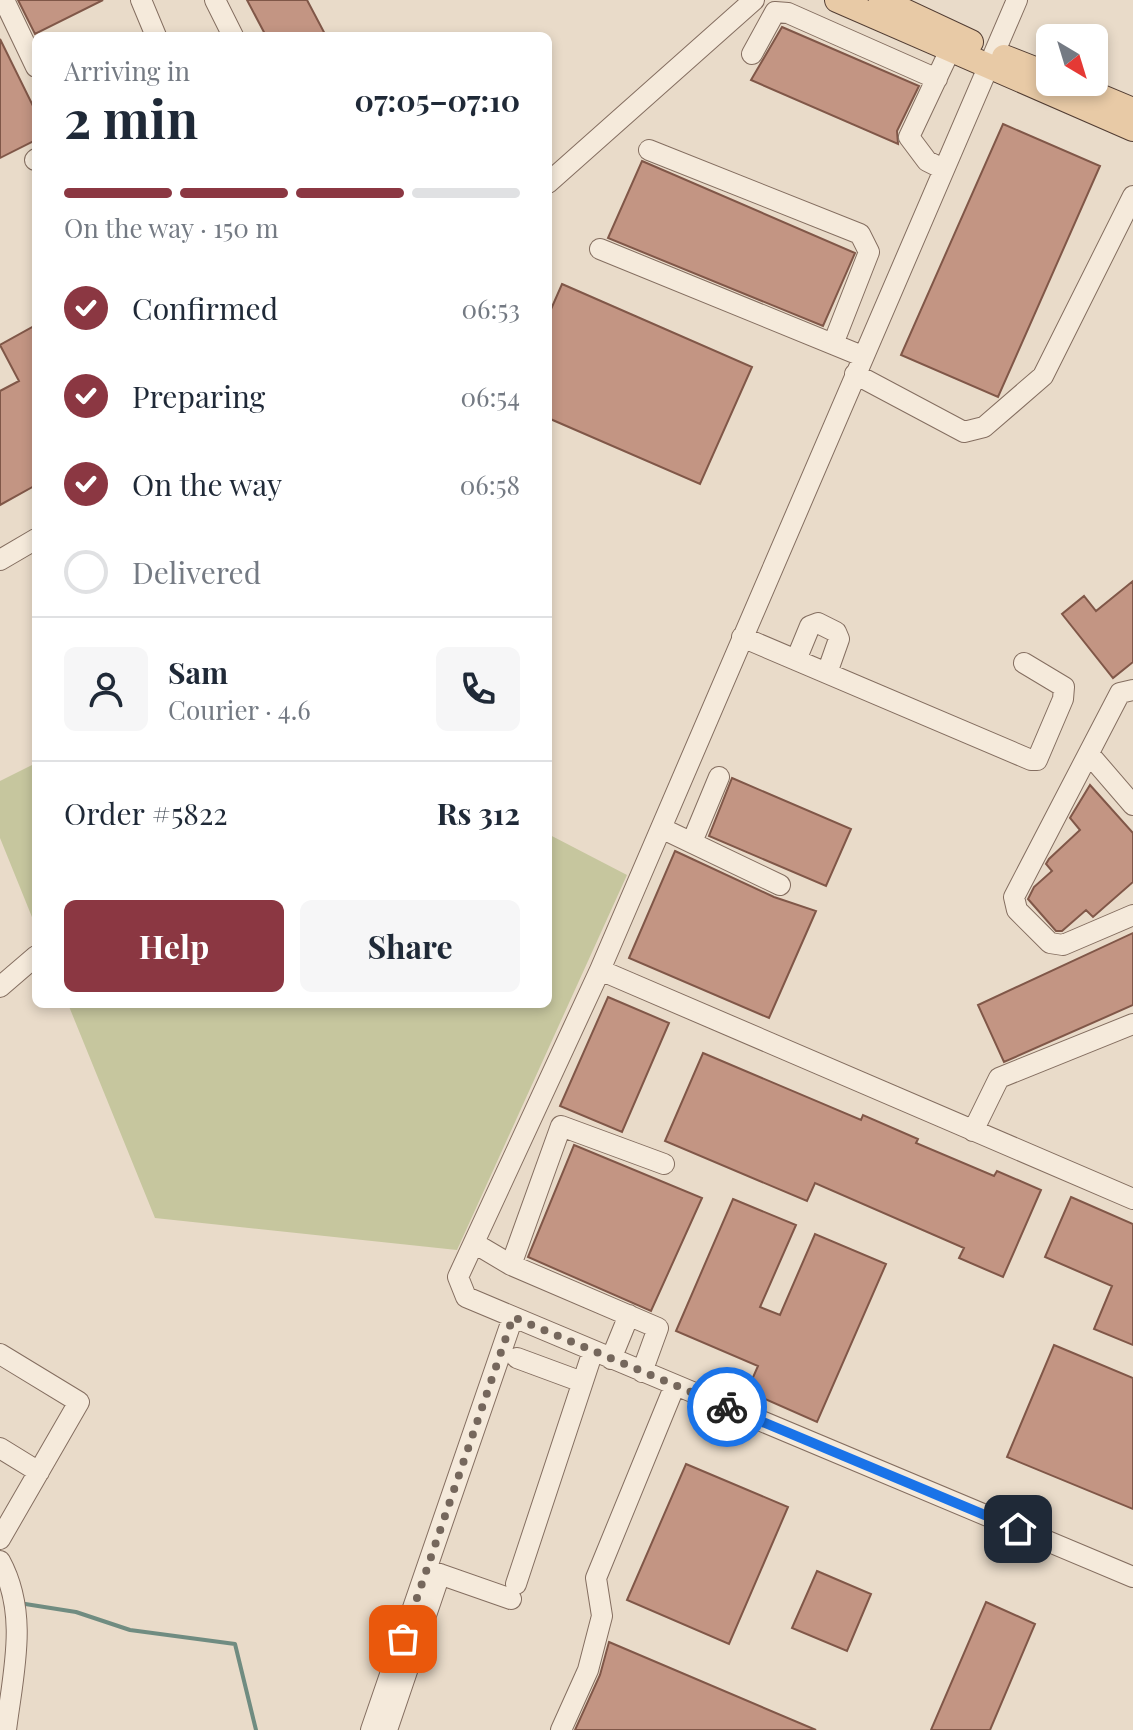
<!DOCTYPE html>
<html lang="en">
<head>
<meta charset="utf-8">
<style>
  :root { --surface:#fff; --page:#f6f6f7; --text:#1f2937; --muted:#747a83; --line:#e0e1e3; --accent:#8b3742 }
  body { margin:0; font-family:"Playfair Display",serif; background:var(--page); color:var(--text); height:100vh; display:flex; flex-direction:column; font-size:30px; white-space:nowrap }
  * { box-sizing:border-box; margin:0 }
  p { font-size:26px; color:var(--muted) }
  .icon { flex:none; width:44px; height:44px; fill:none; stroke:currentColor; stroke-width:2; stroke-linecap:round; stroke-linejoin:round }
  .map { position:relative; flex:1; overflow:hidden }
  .side { position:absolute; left:32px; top:32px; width:520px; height:976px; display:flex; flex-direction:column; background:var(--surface); border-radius:12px; box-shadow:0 4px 12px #0003 }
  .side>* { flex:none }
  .needle { width:52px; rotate:142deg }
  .fabs { position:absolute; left:1036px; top:24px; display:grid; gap:16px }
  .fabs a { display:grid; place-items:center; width:72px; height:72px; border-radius:12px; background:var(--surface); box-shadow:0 4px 12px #0003; font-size:40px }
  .pin { position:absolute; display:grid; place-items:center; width:68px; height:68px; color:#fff; margin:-34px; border-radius:16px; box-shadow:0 4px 12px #0006 }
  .courier { position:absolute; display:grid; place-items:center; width:80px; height:80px; margin:-40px; border:6px solid #1a73e8; border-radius:50%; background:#fff; color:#222; box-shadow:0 2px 10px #0007 }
  .headline em { font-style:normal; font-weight:700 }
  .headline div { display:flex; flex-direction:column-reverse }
  .headline { display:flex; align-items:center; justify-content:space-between; height:136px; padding:0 32px }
  h1 { font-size:52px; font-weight:700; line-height:60px }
  .bar { display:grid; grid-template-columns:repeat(4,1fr); gap:12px 8px; align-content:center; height:96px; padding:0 32px }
  .bar i { height:10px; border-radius:6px; background:var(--line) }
  .bar .active { background:var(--accent) }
  .bar p { grid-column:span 4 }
  .line { display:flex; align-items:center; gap:20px; padding:0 32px; border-top:2px solid var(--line) }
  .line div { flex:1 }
  .round { display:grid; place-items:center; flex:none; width:84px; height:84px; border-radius:12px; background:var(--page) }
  ol { padding:0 32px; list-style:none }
  li { display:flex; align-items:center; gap:24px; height:88px }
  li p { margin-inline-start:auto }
  li .icon { padding:8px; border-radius:50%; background:var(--accent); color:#fff; stroke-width:4 }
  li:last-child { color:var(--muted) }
  li i { width:44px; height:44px; border:4px solid var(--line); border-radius:50% }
  .cta { display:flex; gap:16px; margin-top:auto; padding:16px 32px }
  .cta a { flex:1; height:92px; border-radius:12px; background:var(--accent); color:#fff; font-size:32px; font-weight:700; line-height:92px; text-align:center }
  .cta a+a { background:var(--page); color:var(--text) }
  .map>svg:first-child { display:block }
  .green { fill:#c6c69e }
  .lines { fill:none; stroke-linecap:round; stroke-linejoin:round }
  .stream { stroke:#708c81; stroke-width:4 }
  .building { fill:#c39583; stroke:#805748; stroke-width:2 }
  .minor-casing { stroke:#846e60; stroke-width:22 }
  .major-casing { stroke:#523d33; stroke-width:26 }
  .minor { stroke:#f5eadb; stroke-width:20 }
  .major { stroke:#e8caa6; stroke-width:24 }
  .done { stroke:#75675c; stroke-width:8; stroke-dasharray:0 14.4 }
  .route { stroke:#1a73e8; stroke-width:10 }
</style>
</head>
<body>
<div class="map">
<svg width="1133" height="1730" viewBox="0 0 1133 1730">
  <rect width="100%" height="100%" fill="#e9dbc9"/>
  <path class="green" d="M36,763V927L0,838V781Z
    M548,834L627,875L457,1250L155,1218L68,1004H548Z"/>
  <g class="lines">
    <path class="stream" d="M19,1603L76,1612L130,1630L235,1644L256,1730"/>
  </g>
  <path class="building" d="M18,0H103L35,34Z
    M247,0H307L326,36H266Z
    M782,27L919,86L897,131L898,144L751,80Z
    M0,39L36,112V140L0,158Z
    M1003,124L1100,166L998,397L901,355Z
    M642,161L855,253L823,326L608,238Z
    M562,284L752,367L700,484L548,418V316Z
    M36,325V485L0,505V391L19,381L0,345Z
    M1133,581V662L1113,678L1062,614L1084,596L1096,611Z
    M732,778L851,829L826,886L709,836Z
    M1090,785L1133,833V882L1093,917L1086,910L1062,931H1056L1028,899L1034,887L1052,871L1046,864L1049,859L1080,830L1070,818Z
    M675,851L774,897L816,911L769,1018L629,958Z
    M1133,933V1005L1004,1062L978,1005Z
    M608,997L669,1023L622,1132L560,1106Z
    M703,1053L861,1120L863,1115L918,1139L916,1143L994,1176L997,1171L1041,1190L1003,1277L959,1258L964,1248L815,1183L807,1201L665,1141Z
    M574,1145L702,1198L651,1311L528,1257Z
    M1071,1197L1133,1224V1345L1094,1329L1112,1286L1045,1257Z
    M733,1199L796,1225L760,1307L780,1315L815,1234L886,1264L817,1422L747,1391L758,1366L676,1331Z
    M1054,1345L1133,1378V1509L1007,1457Z
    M686,1464L788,1507L729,1644L627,1600Z
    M817,1571L871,1594L847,1651L792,1628Z
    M986,1602L1035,1624L990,1730H931Z
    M609,1642L816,1730H575L600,1675Z"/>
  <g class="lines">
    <defs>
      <path id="minor" d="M4,0L36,67
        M141,0L156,36
        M215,0L233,36
        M1017,0L600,970L458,1277L466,1297L1133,1577
        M752,54L775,12L788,13L937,79
        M649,150L860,234L869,252L833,344
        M35,160L36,159
        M943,169L927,161L909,137L950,50
        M548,183L754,0
        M600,249L862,356
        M855,374L964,432L984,427L1043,376L1133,196
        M0,560L36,539
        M742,637L1031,760H1037L1063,699L1064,687L1024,663
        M796,660L810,626L818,623L836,632L839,639L827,673
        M1133,690L1120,693L1014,897L1017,910L1050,943L1063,945L1133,915
        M1089,754L1133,805
        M661,828L780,885
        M692,842L719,777
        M600,970L1133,1199
        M0,987L36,956
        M973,1131L999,1078L1133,1024
        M474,1243L511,1265L658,1328L642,1372
        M511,1265L561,1126L664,1164
        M0,1354L79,1402L0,1539
        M517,1358L582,1382
        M611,1359L629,1315
        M0,1448L39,1472
        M0,1561C29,1614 13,1673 6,1730
        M428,1570L511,1599
        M516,1584L593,1351
        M371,1730L513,1317
        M387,1730L440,1574
        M561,1730L588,1670L602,1616L596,1578L675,1385"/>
      <path id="major" d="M837,0L1133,129
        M881,0L971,42
        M1004,57L1050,75
        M1066,82L1133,110"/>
    </defs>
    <use href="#minor" class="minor-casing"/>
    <use href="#major" class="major-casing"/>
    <use href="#minor" class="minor"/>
    <use href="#major" class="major"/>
  </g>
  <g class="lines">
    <path class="done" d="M403,1639L513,1317L727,1407"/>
    <path class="route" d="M727,1407L1018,1529"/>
  </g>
</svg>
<div class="fabs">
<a><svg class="needle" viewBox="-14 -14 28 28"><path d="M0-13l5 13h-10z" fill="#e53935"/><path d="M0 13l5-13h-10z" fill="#747a83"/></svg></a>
</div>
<div class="pin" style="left:403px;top:1639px;background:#ea580c"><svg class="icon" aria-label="bag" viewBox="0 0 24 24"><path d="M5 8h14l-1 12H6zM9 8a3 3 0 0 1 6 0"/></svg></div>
<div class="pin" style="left:1018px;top:1529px;background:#1f2937"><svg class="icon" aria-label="home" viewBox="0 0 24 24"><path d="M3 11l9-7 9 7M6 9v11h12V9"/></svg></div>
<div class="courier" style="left:727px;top:1407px"><svg class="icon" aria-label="bike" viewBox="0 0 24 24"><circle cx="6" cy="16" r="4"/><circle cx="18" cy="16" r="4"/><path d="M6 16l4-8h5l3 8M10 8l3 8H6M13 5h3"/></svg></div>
<section class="side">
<div class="headline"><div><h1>2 min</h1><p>Arriving in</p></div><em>07:05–07:10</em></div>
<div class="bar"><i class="active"></i><i class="active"></i><i class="active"></i><i></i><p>On the way · 150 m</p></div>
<ol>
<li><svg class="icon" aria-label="check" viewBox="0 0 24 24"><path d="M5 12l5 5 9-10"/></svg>Confirmed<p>06:53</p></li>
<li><svg class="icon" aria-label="check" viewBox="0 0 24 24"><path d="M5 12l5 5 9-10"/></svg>Preparing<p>06:54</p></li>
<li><svg class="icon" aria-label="check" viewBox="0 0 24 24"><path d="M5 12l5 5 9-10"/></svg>On the way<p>06:58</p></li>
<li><i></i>Delivered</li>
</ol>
<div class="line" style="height:144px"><a class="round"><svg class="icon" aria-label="person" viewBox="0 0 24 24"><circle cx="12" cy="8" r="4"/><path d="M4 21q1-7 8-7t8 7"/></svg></a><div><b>Sam</b><p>Courier · 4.6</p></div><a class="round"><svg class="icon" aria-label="phone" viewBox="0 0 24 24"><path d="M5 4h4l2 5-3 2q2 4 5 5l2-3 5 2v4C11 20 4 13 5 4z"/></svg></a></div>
<div class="line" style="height:104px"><div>Order #5822</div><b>Rs 312</b></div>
<div class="cta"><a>Help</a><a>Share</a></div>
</section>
</div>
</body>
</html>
